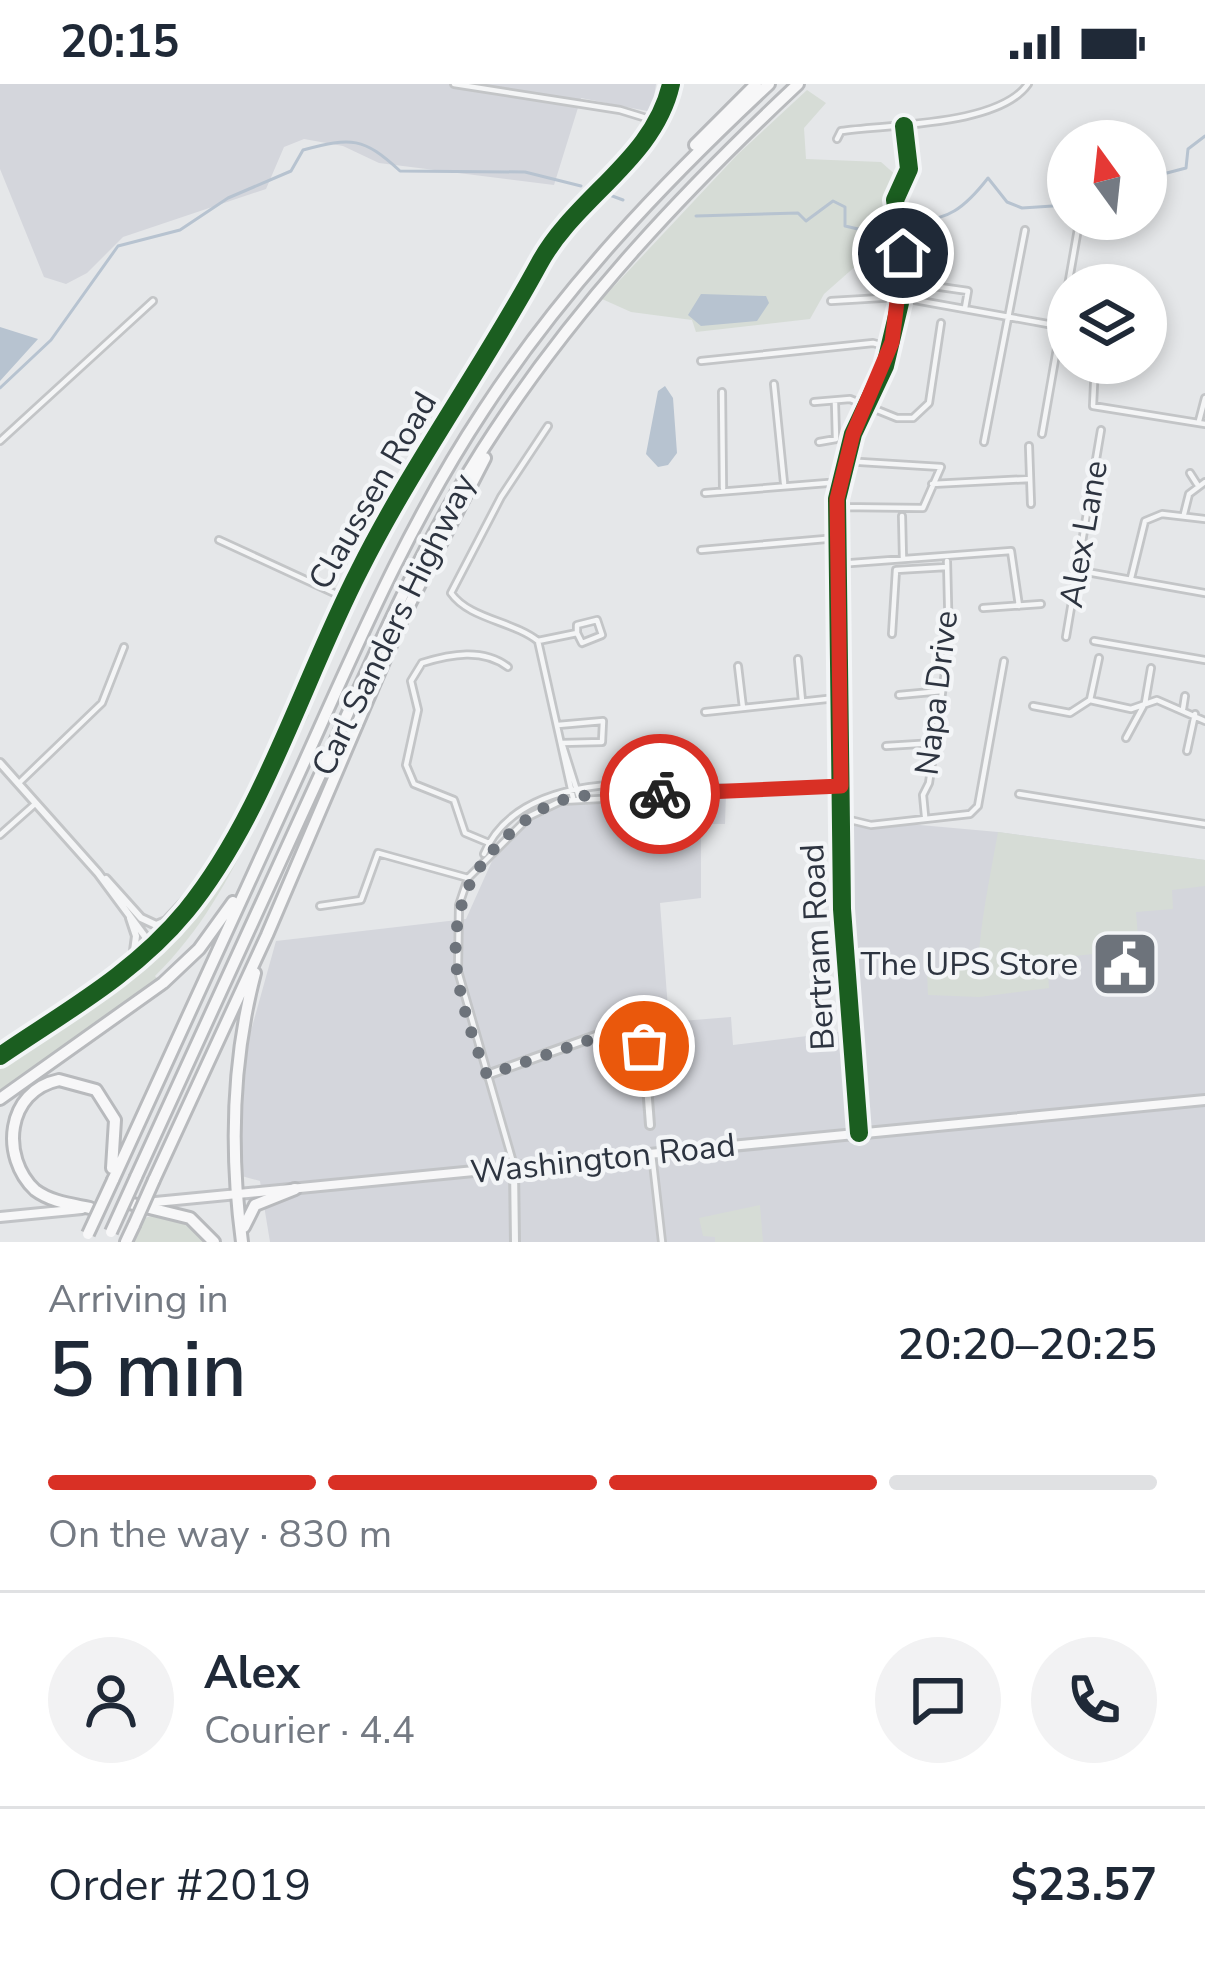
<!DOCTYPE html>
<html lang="en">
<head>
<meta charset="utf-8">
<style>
  :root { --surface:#fff; --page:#f2f2f3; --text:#1f2937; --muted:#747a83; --line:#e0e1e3; --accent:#d93025 }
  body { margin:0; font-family:"Nunito Sans",sans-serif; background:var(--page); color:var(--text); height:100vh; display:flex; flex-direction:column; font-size:45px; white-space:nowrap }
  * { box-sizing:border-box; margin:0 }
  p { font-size:39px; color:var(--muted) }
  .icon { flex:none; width:66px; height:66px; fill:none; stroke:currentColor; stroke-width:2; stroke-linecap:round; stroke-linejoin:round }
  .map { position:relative; height:1158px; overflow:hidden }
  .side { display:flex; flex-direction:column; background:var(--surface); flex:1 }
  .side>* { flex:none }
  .needle { width:78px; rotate:345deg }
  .buttons { position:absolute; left:1047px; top:36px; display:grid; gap:24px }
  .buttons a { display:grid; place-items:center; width:120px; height:120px; border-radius:50%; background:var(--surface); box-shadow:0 6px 18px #0003; font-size:60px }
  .pin { position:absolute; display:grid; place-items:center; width:102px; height:102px; color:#fff; margin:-51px; border:6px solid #fff; border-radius:50%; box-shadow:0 3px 12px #0007 }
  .courier { position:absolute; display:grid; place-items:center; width:120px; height:120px; margin:-60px; border:9px solid #d93025; border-radius:50%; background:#fff; color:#222; box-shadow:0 3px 15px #0007 }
  .headline em { font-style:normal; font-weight:600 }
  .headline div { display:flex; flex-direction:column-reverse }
  .headline { display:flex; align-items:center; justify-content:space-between; height:204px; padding:0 48px }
  h1 { font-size:78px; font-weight:600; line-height:90px }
  .bar { display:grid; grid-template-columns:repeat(4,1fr); gap:18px 12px; align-content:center; height:144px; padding:0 48px }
  .bar i { height:15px; border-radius:9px; background:var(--line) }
  .bar .on { background:var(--accent) }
  .bar p { grid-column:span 4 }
  .line { display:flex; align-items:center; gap:30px; padding:0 48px; border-top:3px solid var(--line) }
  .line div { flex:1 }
  .round { display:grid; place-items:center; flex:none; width:126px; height:126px; border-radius:63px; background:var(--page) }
  .status { display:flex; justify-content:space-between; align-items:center; height:84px; padding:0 60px; background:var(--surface); direction:ltr }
  .status svg { height:33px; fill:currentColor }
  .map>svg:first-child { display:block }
  .built { fill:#d4d6dc }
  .green { fill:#d6dcd6 }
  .water { fill:#b7c3d0 }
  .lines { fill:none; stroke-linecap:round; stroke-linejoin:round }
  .stream { stroke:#b7c3d0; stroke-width:3 }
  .minor-casing { stroke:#c3c5c7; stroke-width:10 }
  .tertiary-casing { stroke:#c3c5c7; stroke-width:12 }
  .primary-casing { stroke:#c1c3c6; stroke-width:14 }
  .motorway-casing { stroke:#b8babd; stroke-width:16 }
  .minor { stroke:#f4f5f6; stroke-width:4.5 }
  .tertiary { stroke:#f4f5f6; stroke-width:6 }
  .primary { stroke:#f7f7f8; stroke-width:8 }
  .motorway { stroke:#f7f7f8; stroke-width:10 }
  .motorway-bridge-casing { stroke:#b8babd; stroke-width:16; stroke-linecap:butt }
  .motorway-bridge { stroke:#f7f7f8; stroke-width:10 }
  .cycleway-casing { stroke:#f3f5f7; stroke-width:26 }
  .cycleway { stroke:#1b5e20; stroke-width:18 }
  .done { stroke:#6d737b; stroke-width:12; stroke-dasharray:0 21.6 }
  .route { stroke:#d93025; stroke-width:15 }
  .labels { text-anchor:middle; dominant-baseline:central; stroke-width:9; stroke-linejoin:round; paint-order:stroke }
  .street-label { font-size:33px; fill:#2d3440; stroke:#f3f5f7 }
  .poi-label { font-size:33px; fill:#2d3440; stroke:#f3f5f7; text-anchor:end }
</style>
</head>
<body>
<div class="status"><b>20:15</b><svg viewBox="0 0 49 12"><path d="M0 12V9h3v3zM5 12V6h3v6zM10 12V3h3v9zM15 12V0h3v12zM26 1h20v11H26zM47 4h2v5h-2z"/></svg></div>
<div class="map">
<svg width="1205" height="1158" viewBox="0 0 1205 1158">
  <rect width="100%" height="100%" fill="#e5e7e9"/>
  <path class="built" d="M0,0H656L652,28L581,14L554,101L379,79L343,62L304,55L284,63L266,105L123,153L87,189L66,200L44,193L0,85Z
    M726,708L725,740H701V814L660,819L669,938L731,933L733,961L848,947L842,734L998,748L1205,776V1158H270L260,1097L238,1091L247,961L276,857L466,835L492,777L527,738L568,717Z"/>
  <path class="green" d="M807,6L826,19L804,44L806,75L881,78L897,92L886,136L895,187L858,180L824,210L810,235L696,248L692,236L631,228L602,215L738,70Z
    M298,624L309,631C260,721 230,819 155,892L159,897L0,1008V983C82,928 166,877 220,791C252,739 272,679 298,624Z
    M998,748L1205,776V802L1172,806L1173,825L1136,828L1139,865L1047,875L1049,904L979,913L928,911L927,887L978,880C981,834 990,793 998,748Z
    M760,1121L763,1158H715V1153L703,1152L699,1134Z
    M156,1131L184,1140L206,1158H131L144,1134Z"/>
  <path class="water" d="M701,210L766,212L769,219L757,237L701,242L688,231Z
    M0,243L38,255L0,297Z
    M665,302L673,314L677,369L668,381L658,383L646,370L658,307Z"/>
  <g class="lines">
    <path class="stream" d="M607,110L623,116
      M1146,112L1156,106L1163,90L1186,84L1188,65L1205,52
      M696,132L798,129L806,137L833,117L845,123V142C869,148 891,152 910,134C946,141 967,121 988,94L1007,118L1022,124L1068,121
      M0,304L51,256L118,162L180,146L228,114L291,87L303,66C352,53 363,53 400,87L525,88L581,102"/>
    <defs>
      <path id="minor" d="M454,0L620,26L659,38
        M837,55L841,47C889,40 999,42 1028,0
        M919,200L968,207L965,224
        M831,217L898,213L1059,242
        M701,277L873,259L891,264
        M1095,279L1093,322L1205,340
        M774,300L784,399
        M722,308L723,404
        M814,318L850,315L897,334H913L929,319L941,239
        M1199,337L1205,314
        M548,342L501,413L451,509C469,535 513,537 538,557L573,714
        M1042,350L1079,139
        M0,357L153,217
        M819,358L836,355L835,319
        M984,358L1025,146
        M1029,362L1031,420
        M844,377L941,383
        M1190,389L1197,400
        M932,400L1030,395
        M705,409L840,398
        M838,423L923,424L941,383
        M1184,430L1189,410L1205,398
        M902,432L903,475
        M219,456L345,514
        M701,466L837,454
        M838,480L1011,467L1019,522
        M1081,487L1205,509
        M1131,494L1145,437L1162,430L1205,435
        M983,524L1041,520
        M892,550L896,486L947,483
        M1066,553L1101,346
        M538,557L577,549V541L597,536L602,551L582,559L577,549
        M1094,557L1205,576
        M798,575L802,617
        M738,582L743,624
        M899,611L942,607
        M1090,616L1099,574
        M1033,622L1070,629L1090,616L1131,625L1157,616L1205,637
        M1183,625L1185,612
        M705,628L836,614
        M558,641L603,637L602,658L562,659
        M1126,654L1145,619L1151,584
        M562,659L579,713
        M886,662L935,659
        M1187,667L1195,630
        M19,699L102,619L124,563
        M1019,710L1205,740
        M925,732L923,711L929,699L949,560L947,477
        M842,734L871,741L970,730L978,722L1004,577
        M0,751L36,719
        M489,759L465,749L454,716L414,700L406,681L418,626L411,597L422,579C451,570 483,564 508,583
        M484,770C519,687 648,697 719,704C759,708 801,702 841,702
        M217,784L389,430L485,279L547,165L576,125L654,47L671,0
        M320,822L361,816L378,769L468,794
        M152,862L211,793
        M859,1049L842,825L837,415L853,350L885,282L900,219L903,169L895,116L909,85L904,42
        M652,1070L662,1158
        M514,1082L458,887L459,821L468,794L530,732L561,717L697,710L715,704"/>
      <path id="tertiary" d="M0,679L98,789L152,862
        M106,795L141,834L156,841L166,837L219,781
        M130,834L136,852L134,867
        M74,920L152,862
        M0,972L92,914L152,862
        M487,991L604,949L628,946L644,962L650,1041
        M514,1084L515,1158"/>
      <path id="primary" d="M145,1119L1205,1016
        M0,1133L82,1125"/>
      <path id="motorway" d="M695,61L756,0
        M0,1015L163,899L199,865L233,818
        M136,1093C199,956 262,818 325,680C376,567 425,452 494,348C580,217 684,107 798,0
        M113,1096C176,958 239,821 302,683C357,561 409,439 483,327C563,204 662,100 769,0
        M154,1096L267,851L403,533L485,374
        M133,1120L190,1134L214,1158
        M90,1124C71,1120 51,1118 35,1106C0,1073 6,1007 59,996L96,1006L115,1036L112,1084
        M244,1143L255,1121L295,1105
        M126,1158L134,1141
        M242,1158C230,1069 232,977 255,889"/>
    </defs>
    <use href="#minor" class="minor-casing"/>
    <use href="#tertiary" class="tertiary-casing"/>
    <use href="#primary" class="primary-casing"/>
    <use href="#motorway" class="motorway-casing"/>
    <use href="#minor" class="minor"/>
    <use href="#tertiary" class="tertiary"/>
    <use href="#primary" class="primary"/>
    <use href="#motorway" class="motorway"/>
    <defs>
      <path id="motorway-bridge" d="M134,1141L154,1096
        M111,1148L136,1093
        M88,1150L113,1096"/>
    </defs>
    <use href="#motorway-bridge" class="motorway-bridge-casing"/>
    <use href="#motorway-bridge" class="motorway-bridge"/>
    <defs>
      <path id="cycleway" d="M0,972C66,927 134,890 186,827C263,733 303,596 359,487C412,381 482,285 539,180C575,113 654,76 671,0
        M859,1049L842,825L837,415L853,350L885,282L900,219L903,169L895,116L909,85L904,42"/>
    </defs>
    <use href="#cycleway" class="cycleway-casing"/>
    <use href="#cycleway" class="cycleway"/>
  </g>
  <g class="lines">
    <path class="done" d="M644,962L634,950L619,946L487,991C453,905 431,822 506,753C522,738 538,725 559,717C591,707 628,711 660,710"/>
    <path class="route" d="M660,710L841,702L837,415L853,350L892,258L903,169"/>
  </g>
  <defs>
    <symbol id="civic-square" viewBox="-11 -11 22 22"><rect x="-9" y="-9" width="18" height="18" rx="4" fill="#6d737b" stroke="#f3f5f7"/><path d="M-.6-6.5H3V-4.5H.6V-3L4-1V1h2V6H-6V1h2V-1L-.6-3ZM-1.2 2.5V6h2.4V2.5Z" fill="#fff"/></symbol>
  </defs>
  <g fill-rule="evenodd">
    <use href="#civic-square" x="1087" y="842" width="76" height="76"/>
  </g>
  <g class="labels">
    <g class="street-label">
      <text transform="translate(373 407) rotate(-60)">Claussen Road</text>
      <text transform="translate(1084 450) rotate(-80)">Alex Lane</text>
      <text transform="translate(394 541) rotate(-64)">Carl Sanders Highway</text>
      <text transform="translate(937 609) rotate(-83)">Napa Drive</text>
      <text transform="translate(818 863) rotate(-93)">Bertram Road</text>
      <text transform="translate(603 1075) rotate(-6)">Washington Road</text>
    </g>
    <g class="poi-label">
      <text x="1078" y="880">The UPS Store</text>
    </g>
  </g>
</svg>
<div class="buttons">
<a><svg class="needle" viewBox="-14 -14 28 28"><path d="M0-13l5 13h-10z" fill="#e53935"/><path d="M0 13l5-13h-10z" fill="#747a83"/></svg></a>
<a><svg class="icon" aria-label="layers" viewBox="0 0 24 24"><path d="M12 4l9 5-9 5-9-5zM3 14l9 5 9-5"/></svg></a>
</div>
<div class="pin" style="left:644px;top:962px;background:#ea580c"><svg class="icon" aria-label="bag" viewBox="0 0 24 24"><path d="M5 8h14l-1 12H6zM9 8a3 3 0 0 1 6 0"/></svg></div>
<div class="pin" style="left:903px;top:169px;background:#1f2937"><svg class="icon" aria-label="home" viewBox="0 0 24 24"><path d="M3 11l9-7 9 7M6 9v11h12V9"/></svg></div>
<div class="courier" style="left:660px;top:710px"><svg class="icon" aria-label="bike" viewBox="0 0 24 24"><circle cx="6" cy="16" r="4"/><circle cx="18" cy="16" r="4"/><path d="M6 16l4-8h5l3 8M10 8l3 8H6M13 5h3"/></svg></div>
</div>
<section class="side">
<div class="headline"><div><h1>5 min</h1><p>Arriving in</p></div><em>20:20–20:25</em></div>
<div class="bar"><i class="on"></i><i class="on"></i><i class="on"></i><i></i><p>On the way · 830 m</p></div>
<div class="line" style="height:216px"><a class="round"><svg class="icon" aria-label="person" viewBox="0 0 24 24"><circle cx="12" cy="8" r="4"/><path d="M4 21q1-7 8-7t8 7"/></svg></a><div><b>Alex</b><p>Courier · 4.4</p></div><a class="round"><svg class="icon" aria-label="chat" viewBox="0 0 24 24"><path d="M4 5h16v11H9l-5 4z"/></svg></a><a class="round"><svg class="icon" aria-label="phone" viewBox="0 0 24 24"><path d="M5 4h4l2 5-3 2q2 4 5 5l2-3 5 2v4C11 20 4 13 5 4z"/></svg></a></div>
<div class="line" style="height:156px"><div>Order #2019</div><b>$23.57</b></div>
</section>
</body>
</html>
